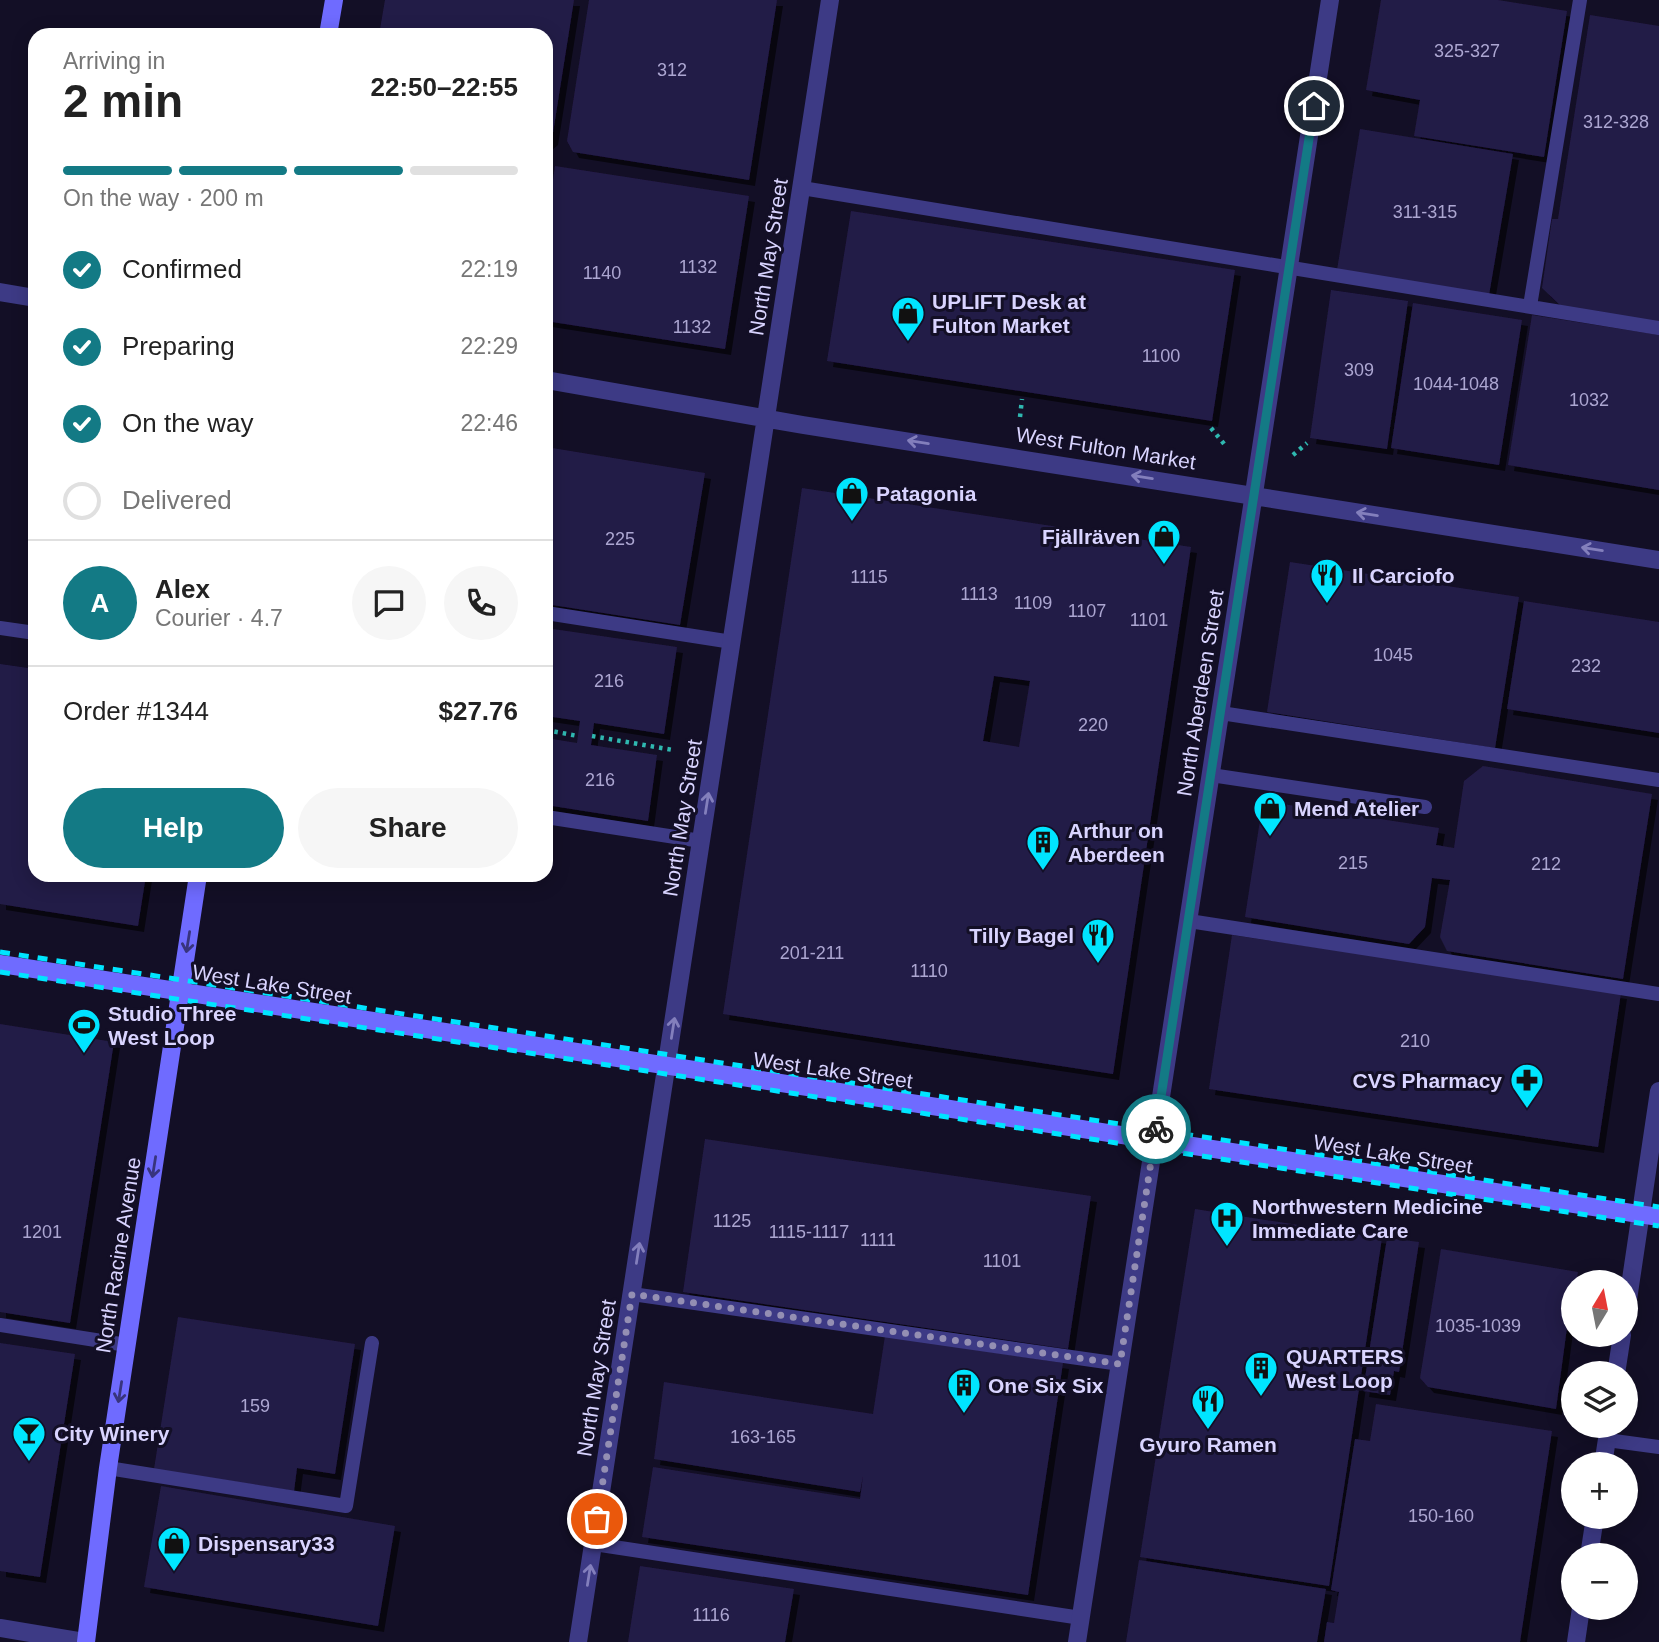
<!DOCTYPE html>
<html lang="en">
<head>
<meta charset="utf-8">
<style>
  :root { --surface:#fff; --page:#f6f6f6; --text:#222; --muted:#767676; --line:#e0e0e0; --accent:#137a85 }
  body { margin:0; font-family:Helvetica,sans-serif; background:var(--page); color:var(--text); height:100vh; display:flex; flex-direction:column; font-size:26px; white-space:nowrap }
  * { box-sizing:border-box; margin:0 }
  p { font-size:23px; color:var(--muted) }
  .icon { flex:none; width:38px; height:38px; fill:none; stroke:currentColor; stroke-width:2; stroke-linecap:round; stroke-linejoin:round }
  .map { position:relative; flex:1; overflow:hidden }
  .details { position:absolute; left:28px; top:28px; width:525px; height:854px; display:flex; flex-direction:column; background:var(--surface); border-radius:21px; box-shadow:0 4px 18px #0003 }
  .details>* { flex:none }
  .needle { width:46px; rotate:10deg }
  .buttons { position:absolute; left:1561px; top:1270px; display:grid; gap:14px }
  .buttons a { display:grid; place-items:center; width:77px; height:77px; border-radius:50%; background:var(--surface); box-shadow:0 4px 18px #0003; font-size:35px }
  .pin { position:absolute; display:grid; place-items:center; width:60px; height:60px; color:#fff; margin:-30px; border:4px solid #fff; border-radius:50%; box-shadow:0 2px 7px #0007 }
  .courier { position:absolute; display:grid; place-items:center; width:70px; height:70px; margin:-35px; border:5px solid #137a85; border-radius:50%; background:#fff; color:#222; box-shadow:0 2px 9px #0007 }
  .summary em { font-style:normal; font-weight:600 }
  .summary div { display:flex; flex-direction:column-reverse }
  .summary { display:flex; align-items:center; justify-content:space-between; height:119px; padding:0 35px }
  h1 { font-size:46px; font-weight:600; line-height:52px }
  .bar { display:grid; grid-template-columns:repeat(4,1fr); gap:10px 7px; align-content:center; height:84px; padding:0 35px }
  .bar i { height:9px; border-radius:5px; background:var(--line) }
  .bar .on { background:var(--accent) }
  .bar p { grid-column:span 4 }
  .line { display:flex; align-items:center; gap:18px; padding:0 35px; border-top:2px solid var(--line) }
  .line div { flex:1 }
  .round { display:grid; place-items:center; flex:none; width:74px; height:74px; border-radius:37px; background:var(--page) }
  ol { padding:0 35px; list-style:none }
  li { display:flex; align-items:center; gap:21px; height:77px }
  li p { margin-inline-start:auto }
  li .icon { padding:7px; border-radius:50%; background:var(--accent); color:#fff; stroke-width:4 }
  li:last-child { color:var(--muted) }
  li i { width:38px; height:38px; border:4px solid var(--line); border-radius:50% }
  .primary-button { display:flex; gap:14px; margin-top:auto; padding:14px 35px }
  .primary-button a { flex:1; height:80px; border-radius:42px; background:var(--accent); color:#fff; font-size:28px; font-weight:600; line-height:80px; text-align:center }
  .primary-button a+a { background:var(--page); color:var(--text) }
  .map>svg:first-child { display:block }
  .building { fill:#241b47; fill-rule:evenodd; filter:url(#shadow) }
  .lines { fill:none; stroke-linecap:round; stroke-linejoin:round }
  .path { stroke:#2fb8b0; stroke-width:4.5; stroke-dasharray:3.5 5; stroke-linecap:butt }
  .lane { stroke:#3d3a85; stroke-width:14 }
  .street { stroke:#3d3a85; stroke-width:18 }
  .secondary { stroke:#6f6bff; stroke-width:18 }
  .rail { stroke:#00e5ff; stroke-width:5; stroke-dasharray:10 9; stroke-linecap:butt }
  .oneway { stroke:#837fbc }
  .oneway2 { stroke:#38347d }
  .done { stroke:#948fb3; stroke-width:7; stroke-dasharray:0 12.6 }
  .route { stroke:#137a85; stroke-width:9 }
  .labels { text-anchor:middle; dominant-baseline:central; stroke-width:6; stroke-linejoin:round; paint-order:stroke }
  .number-label { font-size:18px; fill:#aca6d1 }
  .street-label { font-size:21px; fill:#d9d4ff; stroke:#130f26 }
  .poi-label { font-size:21px; font-weight:bold; fill:#d9d4ff; stroke:#130f26; text-anchor:start }
</style>
</head>
<body>
<div class="map">
<svg width="1659" height="1642" viewBox="0 0 1659 1642">
  <defs>
    <filter id="shadow"><feDropShadow dx="6" dy="6" stdDeviation="0" flood-color="#0009"/></filter>
  </defs>
  <rect width="100%" height="100%" fill="#130f26"/>
  <path class="building" d="M385,0H574L552,139L546,144V35H379Z
    M589,0H777L749,180L573,152L567,141Z
    M1381,0H1498L1567,11L1544,157L1414,136L1420,100L1366,90Z
    M1590,15L1659,26V323L1563,308L1542,288L1552,219H1558Z
    M1360,129L1513,154L1489,295L1337,270Z
    M555,166L749,196L725,349L546,321V226Z
    M851,211L1235,270L1212,421L827,361Z
    M1331,290L1408,301L1387,449L1310,438Z
    M1413,303L1522,320L1499,465L1391,448Z
    M1532,315L1659,335V490L1508,465Z
    M546,447L705,473L680,625L546,604Z
    M802,488L1191,547L1113,1074L723,1014ZM994,676L1030,681L1019,747L983,741Z
    M1290,562L1519,597L1495,748L1267,712Z
    M1524,601L1659,622V733L1507,709Z
    M546,628L677,647L664,734L594,723L591,745L657,755L648,821L546,805V738L577,743L580,721L546,716Z
    M0,664L35,669V875H146L138,926L0,904Z
    M1483,766L1652,794L1623,979L1447,951L1440,937L1450,880L1432,878L1425,927L1409,944L1245,917L1263,801L1439,828L1436,845L1454,848L1464,781Z
    M1232,935L1621,993L1598,1147L1209,1089Z
    M0,1024L114,1042L70,1323L0,1312Z
    M705,1139L1091,1196L1068,1349L683,1292Z
    M1195,1209L1382,1238L1329,1586L1140,1557Z
    M1387,1238L1419,1242L1399,1372L1394,1371L1390,1395L1363,1391Z
    M1441,1249L1578,1272L1576,1283H1573L1556,1409L1428,1387L1420,1378Z
    M178,1317L355,1344L335,1474L297,1468L294,1491L154,1469Z
    M885,1336L1063,1363L1028,1595L642,1537L653,1467L860,1499L863,1476L860,1492L654,1459L664,1382L873,1414Z
    M0,1343L75,1354L40,1577L0,1571Z
    M1376,1404L1552,1431L1520,1642H1324L1327,1622L1334,1623L1339,1592L1331,1590L1355,1439L1370,1441Z
    M161,1486L395,1526L378,1626L144,1587Z
    M1139,1560L1326,1589L1317,1642H1126Z
    M640,1566L794,1589L785,1642H628Z"/>
  <g class="lines">
    <path class="path" d="M1020,417L1022,399
      M1211,428L1225,445
      M1293,455L1307,443
      M546,730L578,736
      M592,736L673,750"/>
    <path class="lane" d="M802,188L1659,328
      M1530,306L1580,0
      M546,613L732,642
      M0,628L35,633
      M1221,713L1659,780
      M1211,775L1425,807
      M546,817L701,841
      M1189,921L1659,994
      M632,1294L1120,1364
      M0,1325L127,1345
      M1607,1440L1659,1447
      M108,1468L346,1506L372,1343
      M594,1544L1081,1618"/>
    <path class="street" d="M0,292L35,298
      M546,380L803,425L1659,560
      M1626,1313L1659,1091
      M1616,1374L1622,1335
      M1603,1465L1609,1426
      M1589,1556L1595,1517
      M0,1628L84,1642
      M578,1642L830,0
      M1077,1642L1330,0
      M1576,1642L1581,1608"/>
    <path class="secondary" d="M328,35L334,0
      M0,964L1659,1217
      M86,1642L108,1468L198,875"/>
    <path class="rail" d="M0,952L1659,1207
      M0,972L1659,1226"/>
  </g>
  <defs><path id="oneway-shaft" d="M-6 0H5M1.5-3L5.5 0L1.5 3" fill="none" stroke-width="1.6" stroke-linecap="round" stroke-linejoin="round" transform="scale(1.75)"/></defs>
  <g class="oneway">
    <use href="#oneway-shaft" transform="translate(918 442) rotate(-171)"/>
    <use href="#oneway-shaft" transform="translate(1142 477) rotate(-171)"/>
    <use href="#oneway-shaft" transform="translate(1367 514) rotate(-171)"/>
    <use href="#oneway-shaft" transform="translate(1592 549) rotate(-171)"/>
    <use href="#oneway-shaft" transform="translate(707 803) rotate(-81)"/>
    <use href="#oneway-shaft" transform="translate(673 1028) rotate(-81)"/>
    <use href="#oneway-shaft" transform="translate(638 1253) rotate(-81)"/>
    <use href="#oneway-shaft" transform="translate(589 1575) rotate(-81)"/>
  </g>
  <g class="oneway2">
    <use href="#oneway-shaft" transform="translate(188 942) rotate(99)"/>
    <use href="#oneway-shaft" transform="translate(154 1167) rotate(99)"/>
    <use href="#oneway-shaft" transform="translate(120 1392) rotate(99)"/>
  </g>
  <g class="lines">
    <path class="done" d="M597,1519L632,1294L1120,1364L1156,1129"/>
    <path class="route" d="M1156,1129L1314,106"/>
  </g>
  <defs>
    <symbol id="shop-pin" viewBox="-11 -11 22 30"><path d="M0 17L-7.5 6A9.5 9.5 0 1 1 7.5 6Z" fill="#00e5ff" stroke="#130f26"/><path d="M-5-2.5h2.3a2.7 3.5 0 0 1 5.4 0H5L5.5 6h-11ZM-1.5-2.5h3a1.5 2.3 0 0 0-3 0Z" fill="#111"/></symbol>
    <symbol id="restaurant-pin" viewBox="-11 -11 22 30"><path d="M0 17L-7.5 6A9.5 9.5 0 1 1 7.5 6Z" fill="#00e5ff" stroke="#130f26"/><path d="M-5-6h1v4h1v-4h1v4h1v-4h1v5L-1.5 .5V6h-2V.5L-5-1ZM5-6V6H3V1.5H1.5Q1.5-4 5-6Z" fill="#111"/></symbol>
    <symbol id="building-pin" viewBox="-11 -11 22 30"><path d="M0 17L-7.5 6A9.5 9.5 0 1 1 7.5 6Z" fill="#00e5ff" stroke="#130f26"/><path d="M-4-6H4V6H1V3H-1V6H-4ZM-2.5-4.3h1.7v1.8h-1.7ZM.8-4.3h1.7v1.8H.8ZM-2.5-1h1.7V.8h-1.7ZM.8-1h1.7V.8H.8Z" fill="#111"/></symbol>
    <symbol id="stadium-pin" viewBox="-11 -11 22 30"><path d="M0 17L-7.5 6A9.5 9.5 0 1 1 7.5 6Z" fill="#00e5ff" stroke="#130f26"/><path d="M0-5a6.5 5 0 1 0 0 10a6.5 5 0 1 0 0-10ZM-3.5-1.8h7v3.6h-7Z" fill="#111"/></symbol>
    <symbol id="pharmacy-pin" viewBox="-11 -11 22 30"><path d="M0 17L-7.5 6A9.5 9.5 0 1 1 7.5 6Z" fill="#00e5ff" stroke="#130f26"/><path d="M-2-6h4v4h4v4h-4v4h-4v-4h-4v-4h4Z" fill="#111"/></symbol>
    <symbol id="hospital-pin" viewBox="-11 -11 22 30"><path d="M0 17L-7.5 6A9.5 9.5 0 1 1 7.5 6Z" fill="#00e5ff" stroke="#130f26"/><path d="M-5-5h3v3.5h4V-5h3V5h-3V1.5h-4V5h-3Z" fill="#111"/></symbol>
    <symbol id="bar-pin" viewBox="-11 -11 22 30"><path d="M0 17L-7.5 6A9.5 9.5 0 1 1 7.5 6Z" fill="#00e5ff" stroke="#130f26"/><path d="M-6-5H6L.8 .8V4.5H3.5V6h-7V4.5H-.8V.8Z" fill="#111"/></symbol>
  </defs>
  <g fill-rule="evenodd">
    <use href="#shop-pin" x="889" y="294" width="38" height="52"/>
    <use href="#shop-pin" x="833" y="474" width="38" height="52"/>
    <use href="#shop-pin" x="1145" y="517" width="38" height="52"/>
    <use href="#restaurant-pin" x="1308" y="556" width="38" height="52"/>
    <use href="#shop-pin" x="1251" y="789" width="38" height="52"/>
    <use href="#building-pin" x="1024" y="823" width="38" height="52"/>
    <use href="#restaurant-pin" x="1079" y="916" width="38" height="52"/>
    <use href="#stadium-pin" x="65" y="1006" width="38" height="52"/>
    <use href="#pharmacy-pin" x="1508" y="1061" width="38" height="52"/>
    <use href="#hospital-pin" x="1208" y="1199" width="38" height="52"/>
    <use href="#building-pin" x="1242" y="1349" width="38" height="52"/>
    <use href="#building-pin" x="945" y="1366" width="38" height="52"/>
    <use href="#restaurant-pin" x="1189" y="1382" width="38" height="52"/>
    <use href="#bar-pin" x="10" y="1414" width="38" height="52"/>
    <use href="#shop-pin" x="155" y="1524" width="38" height="52"/>
  </g>
  <g class="labels">
    <g class="number-label">
      <text x="1467" y="51">325-327</text>
      <text x="672" y="70">312</text>
      <text x="1616" y="122">312-328</text>
      <text x="1425" y="212">311-315</text>
      <text x="698" y="267">1132</text>
      <text x="602" y="273">1140</text>
      <text x="692" y="327">1132</text>
      <text x="1161" y="356">1100</text>
      <text x="1359" y="370">309</text>
      <text x="1456" y="384">1044-1048</text>
      <text x="1589" y="400">1032</text>
      <text x="620" y="539">225</text>
      <text x="869" y="577">1115</text>
      <text x="979" y="594">1113</text>
      <text x="1033" y="603">1109</text>
      <text x="1087" y="611">1107</text>
      <text x="1149" y="620">1101</text>
      <text x="1393" y="655">1045</text>
      <text x="1586" y="666">232</text>
      <text x="609" y="681">216</text>
      <text x="1093" y="725">220</text>
      <text x="600" y="780">216</text>
      <text x="1353" y="863">215</text>
      <text x="1546" y="864">212</text>
      <text x="812" y="953">201-211</text>
      <text x="929" y="971">1110</text>
      <text x="1415" y="1041">210</text>
      <text x="732" y="1221">1125</text>
      <text x="42" y="1232">1201</text>
      <text x="809" y="1232">1115-1117</text>
      <text x="878" y="1240">1111</text>
      <text x="1002" y="1261">1101</text>
      <text x="1478" y="1326">1035-1039</text>
      <text x="255" y="1406">159</text>
      <text x="763" y="1437">163-165</text>
      <text x="1441" y="1516">150-160</text>
      <text x="711" y="1615">1116</text>
    </g>
    <g class="street-label">
      <text transform="translate(768 257) rotate(-81)">North May Street</text>
      <text transform="translate(1106 448) rotate(9)">West Fulton Market</text>
      <text transform="translate(1200 693) rotate(-81)">North Aberdeen Street</text>
      <text transform="translate(682 818) rotate(-81)">North May Street</text>
      <text transform="translate(272 984) rotate(9)">West Lake Street</text>
      <text transform="translate(833 1070) rotate(8)">West Lake Street</text>
      <text transform="translate(1393 1154) rotate(9)">West Lake Street</text>
      <text transform="translate(118 1255) rotate(-81)">North Racine Avenue</text>
      <text transform="translate(596 1378) rotate(-81)">North May Street</text>
    </g>
    <g class="poi-label">
      <text x="932" y="301">UPLIFT Desk at<tspan x="932" dy="24">Fulton Market</tspan></text>
      <text x="876" y="493">Patagonia</text>
      <text x="1140" y="536" text-anchor="end">Fjällräven</text>
      <text x="1352" y="575">Il Carciofo</text>
      <text x="1294" y="808">Mend Atelier</text>
      <text x="1068" y="830">Arthur on<tspan x="1068" dy="24">Aberdeen</tspan></text>
      <text x="1074" y="935" text-anchor="end">Tilly Bagel</text>
      <text x="108" y="1013">Studio Three<tspan x="108" dy="24">West Loop</tspan></text>
      <text x="1502" y="1080" text-anchor="end">CVS Pharmacy</text>
      <text x="1252" y="1206">Northwestern Medicine<tspan x="1252" dy="24">Immediate Care</tspan></text>
      <text x="1286" y="1356">QUARTERS<tspan x="1286" dy="24">West Loop</tspan></text>
      <text x="988" y="1385">One Six Six</text>
      <text x="54" y="1433">City Winery</text>
      <text x="1208" y="1444" text-anchor="middle">Gyuro Ramen</text>
      <text x="198" y="1543">Dispensary33</text>
    </g>
  </g>
</svg>
<div class="buttons">
<a><svg class="needle" viewBox="-14 -14 28 28"><path d="M0-13l5 13h-10z" fill="#e53935"/><path d="M0 13l5-13h-10z" fill="#767676"/></svg></a>
<a><svg class="icon" aria-label="layers" viewBox="0 0 24 24"><path d="M12 4l9 5-9 5-9-5zM3 14l9 5 9-5"/></svg></a>
<a>+</a>
<a>−</a>
</div>
<div class="pin" style="left:597px;top:1519px;background:#ea580c"><svg class="icon" aria-label="bag" viewBox="0 0 24 24"><path d="M5 8h14l-1 12H6zM9 8a3 3 0 0 1 6 0"/></svg></div>
<div class="pin" style="left:1314px;top:106px;background:#1f2937"><svg class="icon" aria-label="home" viewBox="0 0 24 24"><path d="M3 11l9-7 9 7M6 9v11h12V9"/></svg></div>
<div class="courier" style="left:1156px;top:1129px"><svg class="icon" aria-label="bike" viewBox="0 0 24 24"><circle cx="6" cy="16" r="4"/><circle cx="18" cy="16" r="4"/><path d="M6 16l4-8h5l3 8M10 8l3 8H6M13 5h3"/></svg></div>
<section class="details">
<div class="summary"><div><h1>2 min</h1><p>Arriving in</p></div><em>22:50–22:55</em></div>
<div class="bar"><i class="on"></i><i class="on"></i><i class="on"></i><i></i><p>On the way · 200 m</p></div>
<ol>
<li><svg class="icon" aria-label="check" viewBox="0 0 24 24"><path d="M5 12l5 5 9-10"/></svg>Confirmed<p>22:19</p></li>
<li><svg class="icon" aria-label="check" viewBox="0 0 24 24"><path d="M5 12l5 5 9-10"/></svg>Preparing<p>22:29</p></li>
<li><svg class="icon" aria-label="check" viewBox="0 0 24 24"><path d="M5 12l5 5 9-10"/></svg>On the way<p>22:46</p></li>
<li><i></i>Delivered</li>
</ol>
<div class="line" style="height:126px"><b class="round" style="background:var(--accent);color:#fff">A</b><div><b>Alex</b><p>Courier · 4.7</p></div><a class="round"><svg class="icon" aria-label="chat" viewBox="0 0 24 24"><path d="M4 5h16v11H9l-5 4z"/></svg></a><a class="round"><svg class="icon" aria-label="phone" viewBox="0 0 24 24"><path d="M5 4h4l2 5-3 2q2 4 5 5l2-3 5 2v4C11 20 4 13 5 4z"/></svg></a></div>
<div class="line" style="height:91px"><div>Order #1344</div><b>$27.76</b></div>
<div class="primary-button"><a>Help</a><a>Share</a></div>
</section>
</div>
</body>
</html>
